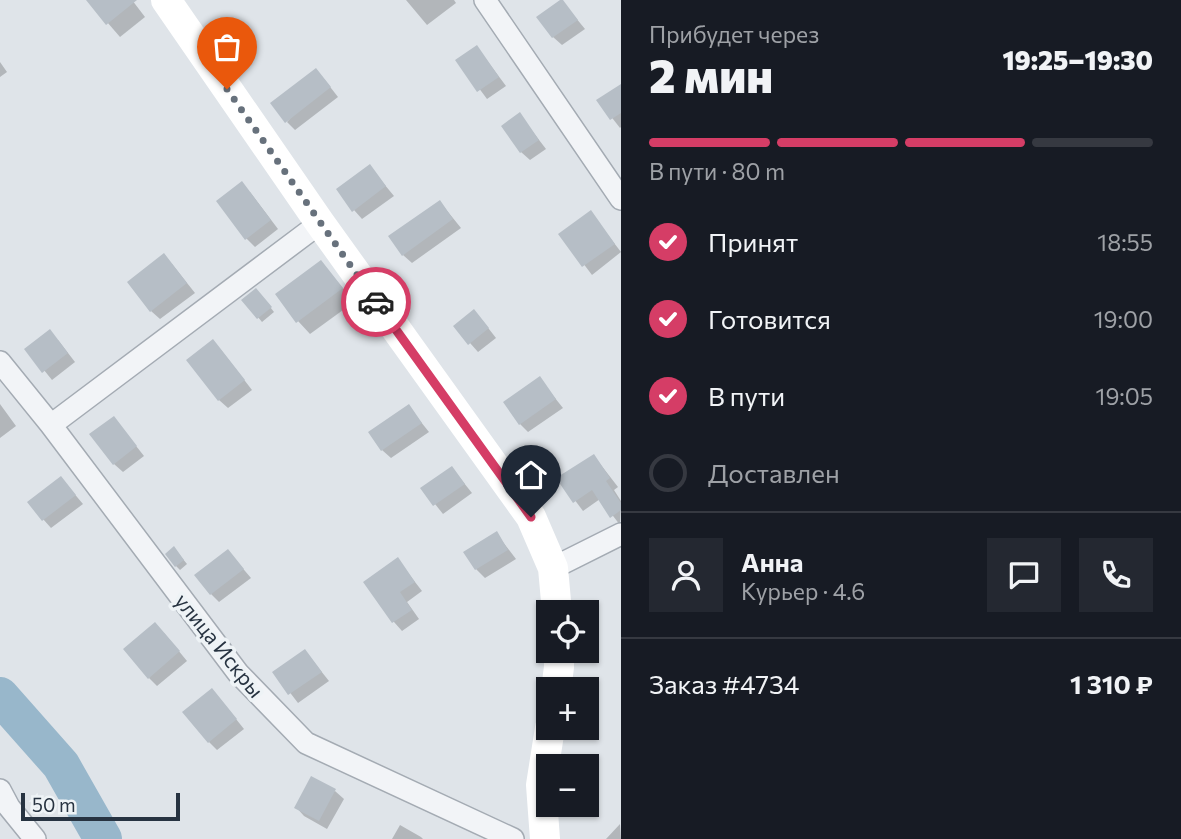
<!DOCTYPE html>
<html lang="ru">
<head>
<meta charset="utf-8">
<style>
  :root { --surface:#171b24; --page:#242831; --text:#f1f3f6; --muted:#9ea1a6; --line:#363941; --accent:#d53d66 }
  body { margin:0; font-family:Commissioner,sans-serif; background:var(--page); color:var(--text); height:100vh; display:flex; flex-direction:column; font-size:26px; white-space:nowrap }
  * { box-sizing:border-box; margin:0 }
  p { font-size:23px; color:var(--muted) }
  .icon { flex:none; width:38px; height:38px; fill:none; stroke:currentColor; stroke-width:2; stroke-linecap:round; stroke-linejoin:round }
  .map { position:relative; flex:1; overflow:hidden }
  .drawer { display:flex; flex-direction:column; background:var(--surface); width:560px }
  .drawer>* { flex:none }
  .fabs { position:absolute; left:536px; top:600px; display:grid; gap:14px }
  .fabs a { display:grid; place-items:center; width:63px; height:63px; border-radius:0px; background:var(--surface); box-shadow:0 2px 5px #0004; font-size:35px }
  .scale { position:absolute; left:21px; bottom:18px; width:159px; box-sizing:border-box; padding-left:7px; border:4px solid #273341; border-top:0; font-size:19px; line-height:24px; white-space:nowrap; color:#273341; -webkit-text-stroke:5px #eef3f6; paint-order:stroke }
  .pin { position:absolute; display:grid; place-items:center; width:60px; height:60px; color:#fff; margin:-72px -30px; border-radius:50% 50% 50% 0; rotate:-45deg; box-shadow:0 0 7px #0007 }
  .pin .icon { rotate:45deg }
  .courier { position:absolute; display:grid; place-items:center; width:70px; height:70px; margin:-35px; border:5px solid #d53d66; border-radius:50%; background:#fff; color:#222; box-shadow:0 2px 9px #0007 }
  .head em { font-style:normal; font-weight:800 }
  .head div { display:flex; flex-direction:column-reverse }
  .head { display:flex; align-items:center; justify-content:space-between; height:119px; padding:0 28px }
  h1 { font-size:46px; font-weight:800; line-height:52px }
  .bar { display:grid; grid-template-columns:repeat(4,1fr); gap:10px 7px; align-content:center; height:84px; padding:0 28px }
  .bar i { height:9px; border-radius:5px; background:var(--line) }
  .bar .selected { background:var(--accent) }
  .bar p { grid-column:span 4 }
  .line { display:flex; align-items:center; gap:18px; padding:0 28px; border-top:2px solid var(--line) }
  .line div { flex:1 }
  .round { display:grid; place-items:center; flex:none; width:74px; height:74px; border-radius:0px; background:var(--page) }
  ol { padding:0 28px; list-style:none }
  li { display:flex; align-items:center; gap:21px; height:77px }
  li p { margin-inline-start:auto }
  li .icon { padding:7px; border-radius:50%; background:var(--accent); color:#fff; stroke-width:4 }
  li:last-child { color:var(--muted) }
  li i { width:38px; height:38px; border:4px solid var(--line); border-radius:50% }
  main { display:flex; flex:1; min-height:0 }
  .map>svg:first-child { display:block }
  .shadow { fill:#0003 }
  .lines { fill:none; stroke-linecap:round; stroke-linejoin:round }
  .river { stroke:#98b7cb; stroke-width:38 }
  .building { fill:#b6bec6 }
  .street-casing { stroke:#a4abb3; stroke-width:24 }
  .street { stroke:#f2f4f7; stroke-width:21 }
  .secondary { stroke:#fff; stroke-width:30 }
  .done { stroke:#67717c; stroke-width:7; stroke-dasharray:0 12.6 }
  .route { stroke:#d53d66; stroke-width:9 }
  .labels { text-anchor:middle; dominant-baseline:central; stroke-width:7; stroke-linejoin:round; paint-order:stroke }
  .street-label { font-size:21px; fill:#273341; stroke:#eef3f6 }
</style>
</head>
<body>
<main>
<div class="map">
<svg width="621" height="839" viewBox="0 0 621 839">
  <rect width="100%" height="100%" fill="#dfe4e9"/>
  <path class="shadow" d="M88,0H132L145,17L120,37Z
    M406,0H454L456,3L427,25Z
    M562,1L585,29L562,45L553,37Z
    M477,47L506,86L487,99L458,60Z
    M0,62L7,72L0,77Z
    M324,79L338,97L295,130L287,122Z
    M621,86V127L620,128L599,101Z
    M520,115L546,149L530,160L521,152Z
    M370,167L394,196L362,219L354,210Z
    M250,192L278,229L255,247L246,238Z
    M440,202L461,228L412,263L403,255Z
    M591,213L621,252L592,275L561,234Z
    M321,262L354,302L310,334L298,321Z
    M172,264L195,293L160,319L151,311Z
    M260,294L274,312L262,322L244,300Z
    M482,320L496,338L478,352L455,326Z
    M58,340L75,362L52,380L27,349Z
    M221,350L252,390L228,408L219,400Z
    M539,378L563,408L528,432L520,424Z
    M0,404L16,426L0,438Z
    M409,407L429,432L391,458L382,450Z
    M114,418L144,456L123,472L114,464Z
    M594,456L618,487L614,490L621,501L620,525L600,499L583,511L559,479Z
    M452,468L472,493L443,514L423,489Z
    M61,478L83,504L51,528L43,519Z
    M496,533L516,559L485,578L476,569Z
    M228,551L251,578L219,602L211,594Z
    M178,553L187,564L180,570L176,566Z
    M398,560L422,591L407,602L419,619L402,631L394,622L366,582Z
    M164,633L187,661L157,686L149,678Z
    M305,651L329,681L298,703L275,673Z
    M220,699L244,729L217,750L209,742Z
    M335,791L344,799L327,829L304,816L296,807Z
    M620,824L621,839H606Z
    M400,825L421,837L423,839H392Z"/>
  <g class="lines">
    <path class="river" d="M0,696L61,765L103,839"/>
  </g>
  <path class="building" d="M86,0H137L106,25Z
    M560,0H563L578,20L552,38L536,17Z
    M477,45L499,77L477,92L455,60Z
    M316,68L331,87L285,123L270,103Z
    M621,84V113L610,120L596,100Z
    M520,112L539,140L520,153L501,126Z
    M370,164L386,186L352,212L336,189Z
    M242,181L271,220L245,240L216,201Z
    M440,200L453,219L402,256L388,236Z
    M591,210L615,244L582,267L558,234Z
    M164,253L187,283L150,312L127,282Z
    M321,260L343,288L296,323L275,294Z
    M256,288L272,307L257,319L241,300Z
    M474,309L489,328L468,345L453,326Z
    M50,329L68,353L42,373L24,349Z
    M213,339L245,380L218,401L186,360Z
    M540,376L556,399L519,425L503,402Z
    M409,404L422,423L381,451L368,432Z
    M114,416L137,446L113,465L89,434Z
    M594,454L610,478L606,481L621,503V510L610,518L592,490L573,503L556,478Z
    M452,466L465,484L433,506L420,488Z
    M61,476L76,495L42,521L27,502Z
    M497,531L508,550L475,570L463,552Z
    M174,546L184,560L175,567L165,554Z
    M228,549L244,569L210,595L194,575Z
    M398,557L415,582L400,592L412,610L392,623L363,582Z
    M155,622L180,651L148,679L123,649Z
    M305,649L322,672L288,695L272,672Z
    M212,688L237,719L208,743L182,712Z
    M311,776L336,789L319,821L294,808Z"/>
  <g class="lines">
    <defs>
      <path id="street" d="M485,0L621,199
        M0,362L51,425L238,673L306,743L513,839
        M51,425L320,223
        M553,568L621,534
        M0,790L9,807L35,839"/>
    </defs>
    <use href="#street" class="street-casing"/>
    <use href="#street" class="street"/>
    <path class="secondary" d="M166,0L320,223L531,517L553,568L557,612
      M556,690L559,667V651
      M545,839L541,785L550,728"/>
  </g>
  <g class="lines">
    <path class="done" d="M227,89L376,302"/>
    <path class="route" d="M376,302L531,517"/>
  </g>
  <g class="labels">
    <g class="street-label">
      <text transform="translate(220 645) rotate(51)">улица Искры</text>
    </g>
  </g>
</svg>
<div class="fabs">
<a><svg class="icon" aria-label="locate" viewBox="0 0 24 24"><circle cx="12" cy="12" r="6"/><path d="M12 2v4M12 18v4M2 12h4M18 12h4"/></svg></a>
<a>+</a>
<a>−</a>
</div>
<div class="scale">50 m</div>
<div class="pin" style="left:227px;top:89px;background:#ea580c"><svg class="icon" aria-label="bag" viewBox="0 0 24 24"><path d="M5 8h14l-1 12H6zM9 8a3 3 0 0 1 6 0"/></svg></div>
<div class="pin" style="left:531px;top:517px;background:#1f2937"><svg class="icon" aria-label="home" viewBox="0 0 24 24"><path d="M3 11l9-7 9 7M6 9v11h12V9"/></svg></div>
<div class="courier" style="left:376px;top:302px"><svg class="icon" aria-label="car" viewBox="0 0 24 24"><path d="M5 17H2v-5l4-1 3-4h7l3 4 3 1v5h-3M9 17h6M6 11h13"/><circle cx="7" cy="17" r="2"/><circle cx="17" cy="17" r="2"/></svg></div>
</div>
<section class="drawer">
<div class="head"><div><h1>2 мин</h1><p>Прибудет через</p></div><em>19:25–19:30</em></div>
<div class="bar"><i class="selected"></i><i class="selected"></i><i class="selected"></i><i></i><p>В пути · 80 m</p></div>
<ol>
<li><svg class="icon" aria-label="check" viewBox="0 0 24 24"><path d="M5 12l5 5 9-10"/></svg>Принят<p>18:55</p></li>
<li><svg class="icon" aria-label="check" viewBox="0 0 24 24"><path d="M5 12l5 5 9-10"/></svg>Готовится<p>19:00</p></li>
<li><svg class="icon" aria-label="check" viewBox="0 0 24 24"><path d="M5 12l5 5 9-10"/></svg>В пути<p>19:05</p></li>
<li><i></i>Доставлен</li>
</ol>
<div class="line" style="height:126px"><a class="round"><svg class="icon" aria-label="person" viewBox="0 0 24 24"><circle cx="12" cy="8" r="4"/><path d="M4 21q1-7 8-7t8 7"/></svg></a><div><b>Анна</b><p>Курьер · 4.6</p></div><a class="round"><svg class="icon" aria-label="chat" viewBox="0 0 24 24"><path d="M4 5h16v11H9l-5 4z"/></svg></a><a class="round"><svg class="icon" aria-label="phone" viewBox="0 0 24 24"><path d="M5 4h4l2 5-3 2q2 4 5 5l2-3 5 2v4C11 20 4 13 5 4z"/></svg></a></div>
<div class="line" style="height:91px"><div>Заказ #4734</div><b>1 310 ₽</b></div>
</section>
</main>
</body>
</html>
